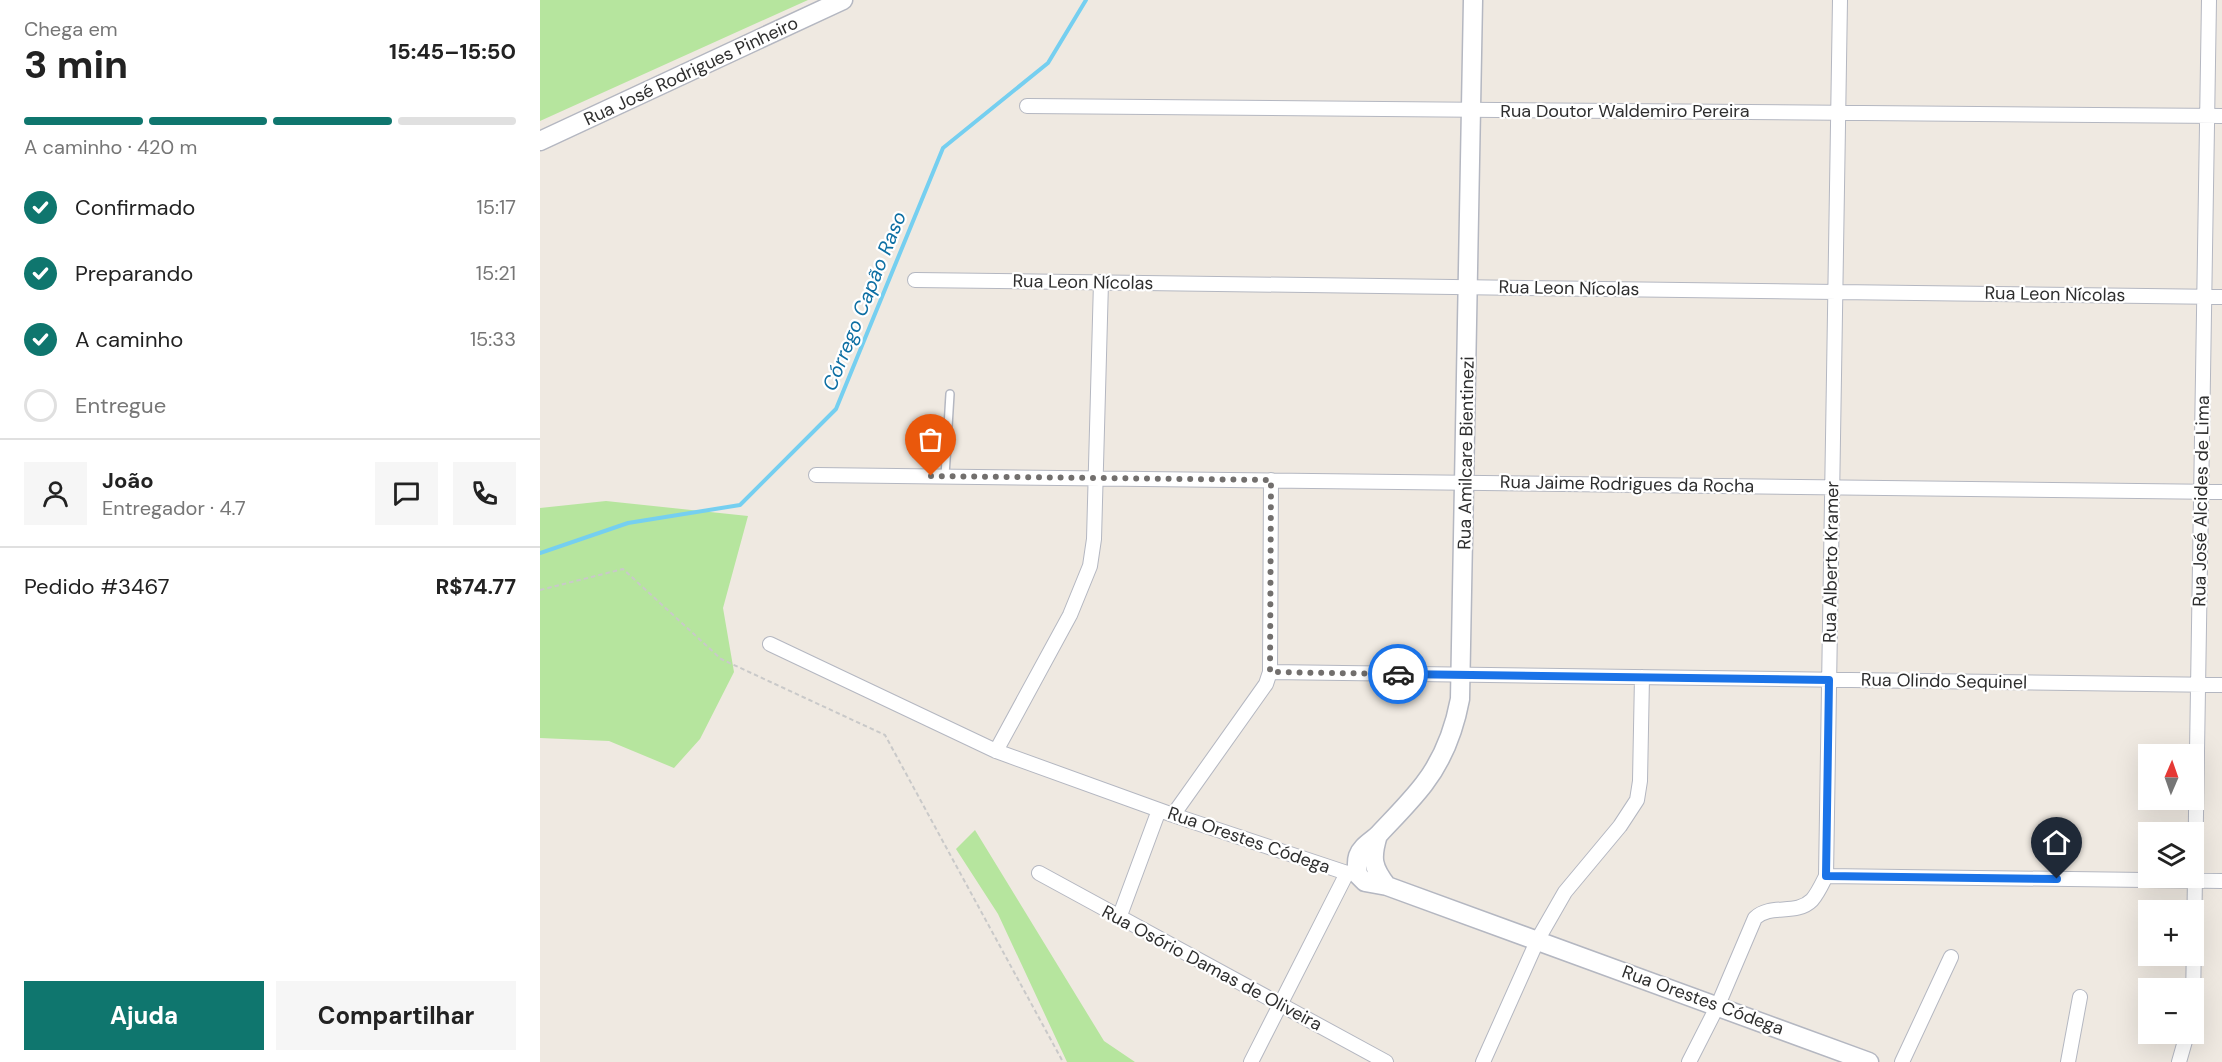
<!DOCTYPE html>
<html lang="pt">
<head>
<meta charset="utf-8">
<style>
  :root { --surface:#fff; --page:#f6f6f6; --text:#222; --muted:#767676; --line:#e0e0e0; --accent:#0f766e }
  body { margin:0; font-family:"DM Sans",sans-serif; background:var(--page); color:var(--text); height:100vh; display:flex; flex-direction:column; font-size:22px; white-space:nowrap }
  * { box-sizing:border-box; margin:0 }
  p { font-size:20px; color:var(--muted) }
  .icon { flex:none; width:33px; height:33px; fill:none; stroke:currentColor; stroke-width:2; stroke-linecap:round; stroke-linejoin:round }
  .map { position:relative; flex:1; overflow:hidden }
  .panel { display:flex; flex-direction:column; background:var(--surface); width:540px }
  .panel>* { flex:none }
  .needle { width:39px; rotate:2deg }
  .tools { position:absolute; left:1598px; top:744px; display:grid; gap:12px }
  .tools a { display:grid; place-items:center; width:66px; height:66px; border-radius:0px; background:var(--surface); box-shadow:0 6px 24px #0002; font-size:30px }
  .pin { position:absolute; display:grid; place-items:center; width:51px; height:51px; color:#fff; margin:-62px -26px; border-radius:50% 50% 50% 0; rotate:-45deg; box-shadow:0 0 6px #0007 }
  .pin .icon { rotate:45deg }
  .courier { position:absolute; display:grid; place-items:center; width:60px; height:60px; margin:-30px; border:4px solid #1a73e8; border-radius:50%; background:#fff; color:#222; box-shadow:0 2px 8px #0007 }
  .overview em { font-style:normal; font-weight:700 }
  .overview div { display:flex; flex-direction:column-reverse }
  .overview { display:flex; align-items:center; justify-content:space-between; height:102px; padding:0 24px }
  h1 { font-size:39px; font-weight:700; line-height:45px }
  .bar { display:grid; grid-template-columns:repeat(4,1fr); gap:9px 6px; align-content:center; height:72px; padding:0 24px }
  .bar i { height:8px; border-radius:4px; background:var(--line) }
  .bar .selected { background:var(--accent) }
  .bar p { grid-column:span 4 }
  .line { display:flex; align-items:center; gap:15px; padding:0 24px; border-top:2px solid var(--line) }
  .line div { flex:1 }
  .round { display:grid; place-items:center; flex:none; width:63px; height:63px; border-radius:0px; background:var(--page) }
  ol { padding:0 24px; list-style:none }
  li { display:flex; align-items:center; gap:18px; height:66px }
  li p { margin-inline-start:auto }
  li .icon { padding:6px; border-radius:50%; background:var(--accent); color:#fff; stroke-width:4 }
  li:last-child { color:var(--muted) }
  li i { width:33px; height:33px; border:3px solid var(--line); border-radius:50% }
  .primary-button { display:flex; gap:12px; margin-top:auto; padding:12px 24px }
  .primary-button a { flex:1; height:69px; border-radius:0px; background:var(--accent); color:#fff; font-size:24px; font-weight:700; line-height:69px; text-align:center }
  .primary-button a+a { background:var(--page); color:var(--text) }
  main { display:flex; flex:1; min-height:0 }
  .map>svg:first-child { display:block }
  .green { fill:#b6e59e }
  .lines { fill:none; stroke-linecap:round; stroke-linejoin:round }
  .stream { stroke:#75cff0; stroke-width:4 }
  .service-casing { stroke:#b4b7c1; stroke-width:10 }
  .minor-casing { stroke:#b4b7c1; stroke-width:16 }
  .secondary-casing { stroke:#b4b7c1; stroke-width:21 }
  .path { stroke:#c9c9c9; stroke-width:2; stroke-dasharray:4.5 3; stroke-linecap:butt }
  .service { stroke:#fff; stroke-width:7 }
  .minor { stroke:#fff; stroke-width:14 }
  .secondary { stroke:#fff; stroke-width:18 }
  .done { stroke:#726f6d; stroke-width:6; stroke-dasharray:0 10.8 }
  .route { stroke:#1a73e8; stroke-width:8 }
  .labels { text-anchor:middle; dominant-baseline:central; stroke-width:4.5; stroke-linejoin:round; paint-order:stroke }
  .street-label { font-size:18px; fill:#2e2e2e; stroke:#fff }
  .water-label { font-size:20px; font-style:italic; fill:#0d6fa3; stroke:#fff }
</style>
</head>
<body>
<main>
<section class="panel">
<div class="overview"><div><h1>3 min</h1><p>Chega em</p></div><em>15:45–15:50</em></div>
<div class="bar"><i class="selected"></i><i class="selected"></i><i class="selected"></i><i></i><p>A caminho · 420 m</p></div>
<ol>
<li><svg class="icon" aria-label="check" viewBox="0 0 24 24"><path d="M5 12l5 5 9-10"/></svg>Confirmado<p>15:17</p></li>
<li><svg class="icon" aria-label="check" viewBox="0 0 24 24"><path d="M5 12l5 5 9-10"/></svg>Preparando<p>15:21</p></li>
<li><svg class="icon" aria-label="check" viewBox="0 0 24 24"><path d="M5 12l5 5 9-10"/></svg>A caminho<p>15:33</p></li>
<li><i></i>Entregue</li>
</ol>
<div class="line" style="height:108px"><a class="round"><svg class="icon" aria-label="person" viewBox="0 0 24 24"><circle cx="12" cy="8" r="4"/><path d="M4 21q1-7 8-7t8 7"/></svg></a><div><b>João</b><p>Entregador · 4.7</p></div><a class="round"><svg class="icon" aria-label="chat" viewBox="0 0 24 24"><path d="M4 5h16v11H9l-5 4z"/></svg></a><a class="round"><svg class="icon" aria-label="phone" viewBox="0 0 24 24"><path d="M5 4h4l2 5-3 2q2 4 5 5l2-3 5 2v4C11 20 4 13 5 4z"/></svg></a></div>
<div class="line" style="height:78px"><div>Pedido #3467</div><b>R$74.77</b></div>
<div class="primary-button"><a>Ajuda</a><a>Compartilhar</a></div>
</section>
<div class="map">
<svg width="1682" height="1062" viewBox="0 0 1682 1062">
  <rect width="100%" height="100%" fill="#efe9e1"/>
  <path class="green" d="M0,0H268L0,121Z
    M66,501L208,516L183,608L194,672L160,739L134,768L69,741L0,738V508Z
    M435,830L564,1041L595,1062H527L458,914L416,849Z"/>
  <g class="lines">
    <path class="stream" d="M0,553L88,523L200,505L296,409L403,148L508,63L546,0"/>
    <defs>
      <path id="service" d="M405,476L410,394"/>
      <path id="minor" d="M487,106L1682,116
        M375,280L1682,297
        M276,475L1682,492
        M230,644L456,751L633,815L807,873L817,871
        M730,672L1682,685
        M456,751L530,615L550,566L554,539L561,282
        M633,815L726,684L730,672L731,480
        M499,873L846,1062
        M1286,876L1682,881
        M579,918L619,810
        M1653,1002L1669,0
        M711,1062L807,873
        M943,1062L998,939L1025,892L1080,826L1097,800L1100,781L1102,677
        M1149,1062L1178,1005L1215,918C1231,903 1256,916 1272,900C1278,893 1282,884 1286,876L1300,0
        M1362,1062L1411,957
        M1528,1062L1540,997
        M1639,1062L1647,1034"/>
      <path id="secondary" d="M933,0L920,699C914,731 904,758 884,784C871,801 855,817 840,833C833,841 822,845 818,856C816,862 817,869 818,875L825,882L847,886L1329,1062
        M0,141L303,0
        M838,835C831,858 832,867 847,886"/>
    </defs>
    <use href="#service" class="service-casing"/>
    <use href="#minor" class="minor-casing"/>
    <use href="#secondary" class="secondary-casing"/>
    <path class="path" d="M0,590L83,569L181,659L345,735L523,1062"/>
    <use href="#service" class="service"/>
    <use href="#minor" class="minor"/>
    <use href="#secondary" class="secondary"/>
  </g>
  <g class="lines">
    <path class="done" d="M391,476L731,480L730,672L858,674"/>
    <path class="route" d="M858,674L1289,680L1286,876L1517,879"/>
  </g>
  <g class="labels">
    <g class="street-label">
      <text transform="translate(151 71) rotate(-25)">Rua José Rodrigues Pinheiro</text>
      <text x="1085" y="111">Rua Doutor Waldemiro Pereira</text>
      <text transform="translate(543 282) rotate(1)">Rua Leon Nícolas</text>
      <text transform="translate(1029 288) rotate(1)">Rua Leon Nícolas</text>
      <text transform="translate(1515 294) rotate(1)">Rua Leon Nícolas</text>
      <text transform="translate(926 453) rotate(-89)">Rua Amilcare Bientinezi</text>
      <text transform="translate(1087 484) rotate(1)">Rua Jaime Rodrigues da Rocha</text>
      <text transform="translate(1661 501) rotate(-89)">Rua José Alcides de Lima</text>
      <text transform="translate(1291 562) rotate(-89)">Rua Alberto Kramer</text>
      <text transform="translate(1404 681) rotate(1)">Rua Olindo Sequinel</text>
      <text transform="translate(709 840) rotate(19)">Rua Orestes Códega</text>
      <text transform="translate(672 968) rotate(28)">Rua Osório Damas de Oliveira</text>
      <text transform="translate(1163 1000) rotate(20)">Rua Orestes Códega</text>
    </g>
    <g class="water-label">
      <text transform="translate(324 301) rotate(-68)">Córrego Capão Raso</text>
    </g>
  </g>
</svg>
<div class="tools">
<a><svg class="needle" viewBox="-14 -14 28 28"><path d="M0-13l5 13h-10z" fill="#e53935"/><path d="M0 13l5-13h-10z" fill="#767676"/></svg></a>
<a><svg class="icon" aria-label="layers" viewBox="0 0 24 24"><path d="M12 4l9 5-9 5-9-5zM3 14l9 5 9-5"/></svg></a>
<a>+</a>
<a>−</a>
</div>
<div class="pin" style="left:391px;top:476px;background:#ea580c"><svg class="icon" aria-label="bag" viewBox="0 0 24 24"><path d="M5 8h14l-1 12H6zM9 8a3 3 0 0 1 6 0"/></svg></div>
<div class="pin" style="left:1517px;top:879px;background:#1f2937"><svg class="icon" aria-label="home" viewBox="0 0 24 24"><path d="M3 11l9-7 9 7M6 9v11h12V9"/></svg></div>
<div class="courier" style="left:858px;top:674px"><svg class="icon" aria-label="car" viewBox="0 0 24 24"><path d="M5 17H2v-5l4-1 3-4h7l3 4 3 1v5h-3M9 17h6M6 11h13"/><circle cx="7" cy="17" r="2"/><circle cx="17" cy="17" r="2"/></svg></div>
</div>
</main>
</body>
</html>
